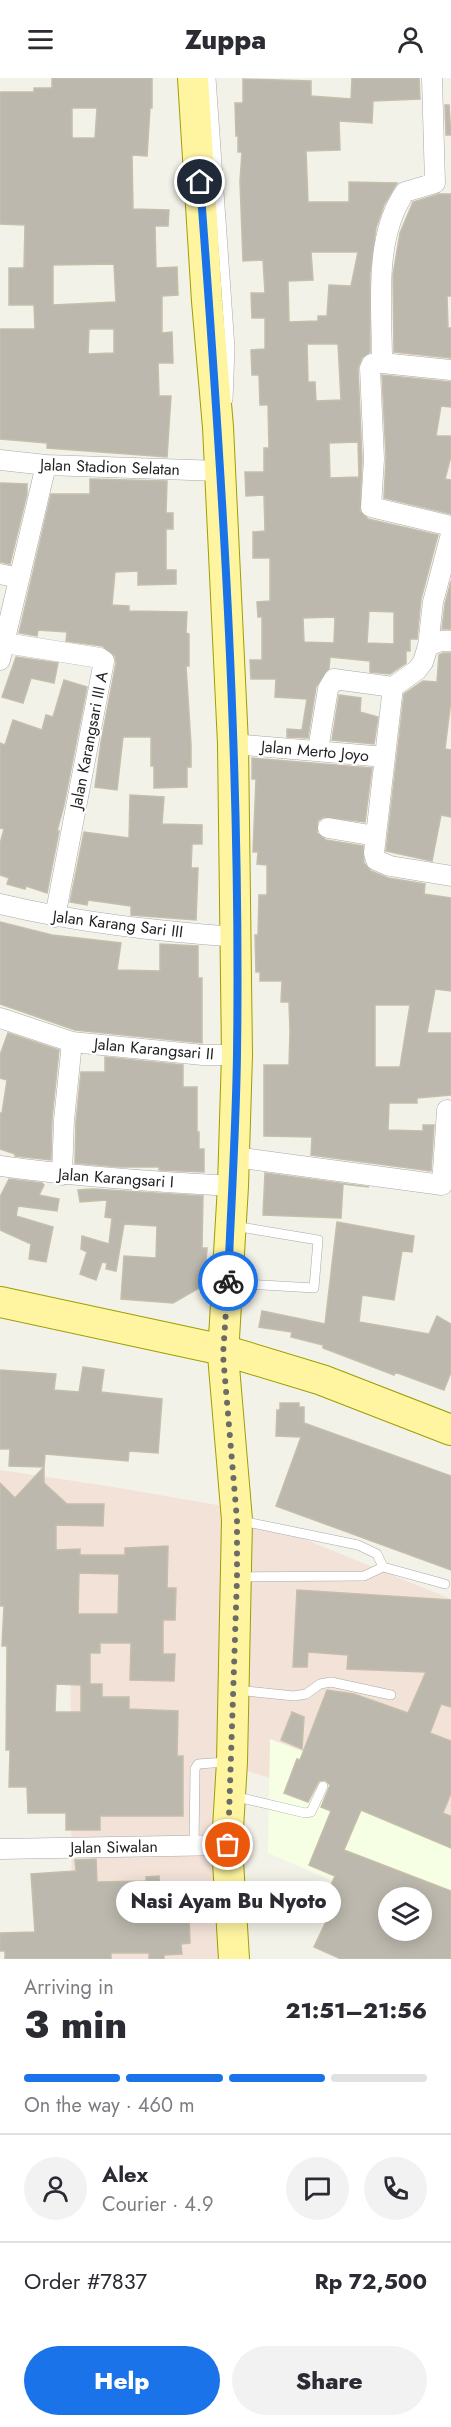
<!DOCTYPE html>
<html lang="en">
<head>
<meta charset="utf-8">
<style>
  :root { --surface:#fff; --page:#f2f2f3; --text:#2b2b33; --muted:#7c7c81; --line:#e1e1e2; --accent:#1a73e8 }
  body { margin:0; font-family:Jost,sans-serif; background:var(--page); color:var(--text); height:100vh; display:flex; flex-direction:column; font-size:22px; white-space:nowrap }
  * { box-sizing:border-box; margin:0 }
  p { font-size:20px; color:var(--muted) }
  .icon { flex:none; width:33px; height:33px; fill:none; stroke:currentColor; stroke-width:2; stroke-linecap:round; stroke-linejoin:round }
  .map { position:relative; height:1881px; overflow:hidden }
  .side { display:flex; flex-direction:column; background:var(--surface); flex:1 }
  .side>* { flex:none }
  .tools { position:absolute; left:378px; top:1809px; display:grid; gap:12px }
  .tools a { display:grid; place-items:center; width:54px; height:54px; border-radius:50%; background:var(--surface); box-shadow:0 3px 15px #0003; font-size:30px }
  .pin { position:absolute; display:grid; place-items:center; width:51px; height:51px; color:#fff; margin:-26px; border:3px solid #fff; border-radius:50%; box-shadow:0 2px 6px #0007 }
  .courier { position:absolute; display:grid; place-items:center; width:60px; height:60px; margin:-30px; border:4px solid #1a73e8; border-radius:50%; background:#fff; color:#222; box-shadow:0 2px 8px #0007 }
  .bubble { position:absolute; height:42px; border-radius:21px; background:var(--surface); box-shadow:0 3px 15px #0003; font-size:20px; font-weight:800; line-height:42px; text-align:center }
  .summary em { font-style:normal; font-weight:800 }
  .summary div { display:flex; flex-direction:column-reverse }
  .summary { display:flex; align-items:center; justify-content:space-between; height:102px; padding:0 24px }
  h1 { font-size:39px; font-weight:800; line-height:45px }
  .bar { display:grid; grid-template-columns:repeat(4,1fr); gap:9px 6px; align-content:center; height:72px; padding:0 24px }
  .bar i { height:8px; border-radius:4px; background:var(--line) }
  .bar .on { background:var(--accent) }
  .bar p { grid-column:span 4 }
  .line { display:flex; align-items:center; gap:15px; padding:0 24px; border-top:2px solid var(--line) }
  .line div { flex:1 }
  .round { display:grid; place-items:center; flex:none; width:63px; height:63px; border-radius:32px; background:var(--page) }
  .button { display:flex; gap:12px; margin-top:auto; padding:12px 24px }
  .button a { flex:1; height:69px; border-radius:36px; background:var(--accent); color:#fff; font-size:24px; font-weight:800; line-height:69px; text-align:center }
  .button a+a { background:var(--page); color:var(--text) }
  header { display:flex; justify-content:space-between; align-items:center; height:78px; padding:0 24px; background:var(--surface); font-size:27px; font-weight:800 }
  .map>svg:first-child { display:block }
  .commercial { fill:#f3e2d8 }
  .education { fill:#f6ffe4 }
  .building { fill:#bcb8ad; stroke:#c5beaa; stroke-width:1.5; fill-rule:evenodd }
  .lines { fill:none; stroke-linecap:round; stroke-linejoin:round }
  .lane-casing { stroke:#a9a9a9; stroke-width:10 }
  .street-casing { stroke:#a9a9a9; stroke-width:21 }
  .primary-casing { stroke:#9f9e00; stroke-width:32 }
  .lane { stroke:#fff; stroke-width:9 }
  .street { stroke:#fff; stroke-width:20 }
  .primary { stroke:#fff5a1; stroke-width:30 }
  .done { stroke:#6b6b67; stroke-width:6; stroke-dasharray:0 10.8 }
  .route { stroke:#1a73e8; stroke-width:8 }
  .labels { text-anchor:middle; dominant-baseline:central; stroke-width:4.5; stroke-linejoin:round; paint-order:stroke }
  .street-label { font-size:16px; fill:#222; stroke:#fff }
</style>
</head>
<body>
<header><svg class="icon" aria-label="menu" viewBox="0 0 24 24"><path d="M4 6h16M4 12h16M4 18h16"/></svg>Zuppa<svg class="icon" aria-label="person" viewBox="0 0 24 24"><circle cx="12" cy="8" r="4"/><path d="M4 21q1-7 8-7t8 7"/></svg></header>
<div class="map">
<svg width="451" height="1881" viewBox="0 0 451 1881">
  <rect width="100%" height="100%" fill="#f2f2e8"/>
  <path class="commercial" d="M0,1392L107,1408L223,1428L451,1521V1758L229,1687L219,1881H72L70,1519L0,1514Z"/>
  <path class="education" d="M270,1661L331,1684L330,1688L451,1737V1849L422,1837V1820H388V1827L268,1775Z"/>
  <path class="building" d="M52,0H152V30H150L147,78L132,77L133,131L169,132L168,148H155L156,190L177,189L178,217L162,218V255L172,254L173,285H158L159,318H171L167,379L47,370V365L0,361V251H35L34,227H9V190H24L25,147L0,146V14H34V10H52ZM72,30H97L95,60H72ZM114,186L116,224L53,227V187ZM89,251H114V275L88,276Z
    M352,0H419L420,21L373,23L372,45L339,43L340,72L306,73L308,124H349V104L397,105L384,127L376,150L370,195V274L362,280L358,290L362,381L360,433L368,441L438,457L421,521L417,561H410V573H406V585L390,596L370,594V583L330,579L329,590L316,609L308,660L287,659V651L302,652L307,621L275,619L276,601H251L250,582H262V539H258L257,524L270,523V480H253V454L265,453L264,417L246,418L245,394H264V370H269L268,327H260L259,297H252L251,272L265,271V240H252L251,215H265L263,182L243,183L240,103L242,74H238V58H236L235,25H243V1L311,3V18L351,21ZM311,174H358L351,208L329,207L327,238H318V243L289,244L288,203L313,202ZM307,266H338L341,322L316,323L315,304H308ZM358,364L359,399L330,400L329,365ZM369,533L394,534V566L367,565ZM335,539L334,565L304,564L303,540Z
    M445,27H449L451,57H446Z
    M439,116H451V218H447L448,250H451V280L394,274L393,197L400,155L413,124Z
    M382,297L451,304V329L441,328L436,358H451V378L445,401L451,402V436L384,420L386,380Z
    M90,401L167,403L166,435H173V451H166V492H176V506L138,507V493L115,494L112,527L129,528V533L187,534L186,555L189,556V588H186L191,667V689H187V709L154,710V688H151V659H123L117,712L95,709L101,664L116,585L115,578L102,568L66,563L67,554L38,552L37,558L19,555L51,416H90Z
    M0,405L27,406V416L10,486L0,484Z
    M451,503V551H442L445,526Z
    M443,575H451V622L445,671L451,672V739L441,737L432,783L386,773L404,616L423,603L437,604L439,577Z
    M16,579L58,585L54,605L31,600L23,625L2,619Z
    M64,602L87,609L64,727L57,753H59L47,815L26,808L25,811L7,806L9,800L0,797V766L4,751L0,750V665L5,667L13,642L42,652L46,637L53,639Z
    M339,617L361,620L360,634L378,639L374,666L332,662Z
    M252,680L372,690L365,744L324,739L318,743L317,755L326,762L363,768L364,785L371,793L388,800L425,806L424,816L451,820V913L435,911L427,955H451V1017L417,1020V1025H389L388,1052L423,1053V1047H434L431,1093L311,1077L312,1059L264,1058V987H289L290,953L289,924H281L282,903H260V894H256L255,857H258L259,817H267V787L257,786L258,774H253L256,701H252ZM375,927H410L400,989H375Z
    M130,717L164,719L162,746L202,747V766H192L191,790H198L196,842L131,837V828L88,822L87,827L70,824L84,754L129,760Z
    M0,844L52,857L121,865L117,892L160,893V866L198,868V900H202V965L75,952L0,926Z
    M8,955L59,972L52,1041L51,1082L15,1078V1076L0,1071V1035H2L7,1002L0,1000V977Z
    M105,979L183,987V1009H197V1054H199V1071H204V1094L159,1092V1089H119L75,1085L76,1043L81,994H105Z
    M265,1095L369,1109L343,1106L341,1140L263,1137Z
    M9,1101L42,1105L44,1107L39,1117L59,1121L57,1133L18,1128L16,1138L53,1149L46,1184L29,1181L31,1166L0,1152V1119Z
    M93,1111L203,1118L202,1170H207L206,1183H209L206,1206L173,1225L121,1221L124,1178L156,1180L157,1148L124,1146L116,1193L106,1191L107,1185L102,1184L96,1202L80,1196L87,1174L81,1171L82,1158L109,1166L112,1140L105,1139L107,1122L80,1124L78,1112Z
    M337,1144L414,1158L412,1174L402,1173L394,1222L362,1217L359,1244L429,1256L437,1238L451,1246V1294L444,1312L395,1294L394,1297L323,1270V1267L291,1259L292,1254L259,1249L262,1233L325,1246Z
    M83,1289L104,1292L101,1314L162,1321L158,1375L129,1373L128,1383L45,1376L44,1389L9,1388L10,1371H0V1292L56,1296L54,1312L79,1314Z
    M280,1325H299V1329H304V1345L451,1398V1492L276,1428L301,1359L276,1358L277,1332H280Z
    M44,1389V1405L67,1426H104L103,1448L56,1447V1472L80,1471V1477H125V1470L168,1468L167,1510H176L175,1542H163V1576H175L174,1603L130,1602L131,1565H100V1575H90V1606H102V1619H129V1631L178,1633L177,1678H183V1738H100V1752H66V1735H28L27,1709H9L10,1672H6L7,1568H2L4,1528H0V1405L15,1420ZM79,1495L119,1496L118,1536H78ZM56,1606L81,1607V1634H55Z
    M297,1512L451,1522V1629L441,1626L430,1655L451,1663V1715L443,1735L451,1738V1770L361,1732L344,1772L451,1813V1881H341L314,1869L329,1837L319,1833L335,1798L309,1787L331,1733L321,1729L330,1707L325,1702L319,1703L308,1724L284,1715L297,1681L300,1682L327,1612L354,1616L408,1635L426,1594L347,1591L348,1577L308,1574L307,1589H293ZM388,1820H422V1852H388Z
    M292,1634L304,1639L302,1671L281,1662Z
    M96,1781L97,1804L146,1803V1799L159,1798L160,1813L188,1811L190,1865L181,1866L182,1876L164,1877V1881H149V1875H111V1881H5V1873H0V1855L35,1854L31,1796L76,1793L75,1782Z"/>
  <g class="lines">
    <defs>
      <path id="lane" d="M211,0L230,270L228,322
        M230,1205L314,1210L318,1162L234,1148
        M242,1443L358,1467L377,1476L383,1489L445,1506
        M238,1499L364,1498L383,1489
        M236,1612L294,1618L306,1616L320,1606L331,1604L391,1617
        M233,1718L305,1735L311,1734L323,1708
        M194,1768L195,1691L198,1686L227,1684"/>
      <path id="street" d="M432,0L435,105
        M435,105L405,114C373,160 382,230 382,282V285L451,292
        M382,285L372,286L370,290L374,381L371,429L451,448
        M0,382L46,387L220,393
        M0,496L19,500
        M451,563H441L428,568L423,584L417,592L393,609L374,775L376,782L390,788L451,798
        M5,565L100,580L104,583L55,839
        M428,568L433,524L451,456
        M0,582L46,387
        M233,666L385,679
        M318,672L328,611L334,601L393,609
        M328,750L376,758
        M0,826C79,845 157,853 237,859
        M0,940L72,964L203,977H237
        M234,1079L442,1107L447,1032
        M0,1088C78,1099 154,1104 233,1108
        M62,1097L64,1042L72,964
        M0,1771L227,1767"/>
      <path id="primary" d="M193,0L207,223L218,349L233,666L237,977L233,1108L223,1277L237,1442L232,1684L227,1767L234,1881
        M0,1224L223,1272L322,1302L451,1352"/>
    </defs>
    <use href="#lane" class="lane-casing"/>
    <use href="#street" class="street-casing"/>
    <use href="#primary" class="primary-casing"/>
    <use href="#lane" class="lane"/>
    <use href="#street" class="street"/>
    <use href="#primary" class="primary"/>
  </g>
  <g class="lines">
    <path class="done" d="M228,1767L237,1500V1442L223,1277L228,1203"/>
    <path class="route" d="M200,104C222,394 241,685 237,976C236,1052 231,1128 228,1203"/>
  </g>
  <g class="labels">
    <g class="street-label">
      <text transform="translate(110 389) rotate(2)">Jalan Stadion Selatan</text>
      <text transform="translate(89 662) rotate(-79)">Jalan Karangsari III A</text>
      <text transform="translate(315 673) rotate(5)">Jalan Merto Joyo</text>
      <text transform="translate(118 846) rotate(7)">Jalan Karang Sari III</text>
      <text transform="translate(154 971) rotate(5)">Jalan Karangsari II</text>
      <text transform="translate(116 1100) rotate(4)">Jalan Karangsari I</text>
      <text transform="translate(114 1769) rotate(-1)">Jalan Siwalan</text>
    </g>
  </g>
</svg>
<div class="tools">
<a><svg class="icon" aria-label="layers" viewBox="0 0 24 24"><path d="M12 4l9 5-9 5-9-5zM3 14l9 5 9-5"/></svg></a>
</div>
<div class="pin" style="left:228px;top:1767px;background:#ea580c"><svg class="icon" aria-label="bag" viewBox="0 0 24 24"><path d="M5 8h14l-1 12H6zM9 8a3 3 0 0 1 6 0"/></svg></div>
<div class="pin" style="left:200px;top:104px;background:#1f2937"><svg class="icon" aria-label="home" viewBox="0 0 24 24"><path d="M3 11l9-7 9 7M6 9v11h12V9"/></svg></div>
<div class="courier" style="left:228px;top:1203px"><svg class="icon" aria-label="bike" viewBox="0 0 24 24"><circle cx="6" cy="16" r="4"/><circle cx="18" cy="16" r="4"/><path d="M6 16l4-8h5l3 8M10 8l3 8H6M13 5h3"/></svg></div>
<div class="bubble" style="left:116px;top:1803px;width:225px">Nasi Ayam Bu Nyoto</div>
</div>
<section class="side">
<div class="summary"><div><h1>3 min</h1><p>Arriving in</p></div><em>21:51–21:56</em></div>
<div class="bar"><i class="on"></i><i class="on"></i><i class="on"></i><i></i><p>On the way · 460 m</p></div>
<div class="line" style="height:108px"><a class="round"><svg class="icon" aria-label="person" viewBox="0 0 24 24"><circle cx="12" cy="8" r="4"/><path d="M4 21q1-7 8-7t8 7"/></svg></a><div><b>Alex</b><p>Courier · 4.9</p></div><a class="round"><svg class="icon" aria-label="chat" viewBox="0 0 24 24"><path d="M4 5h16v11H9l-5 4z"/></svg></a><a class="round"><svg class="icon" aria-label="phone" viewBox="0 0 24 24"><path d="M5 4h4l2 5-3 2q2 4 5 5l2-3 5 2v4C11 20 4 13 5 4z"/></svg></a></div>
<div class="line" style="height:78px"><div>Order #7837</div><b>Rp 72,500</b></div>
<div class="button"><a>Help</a><a>Share</a></div>
</section>
</body>
</html>
